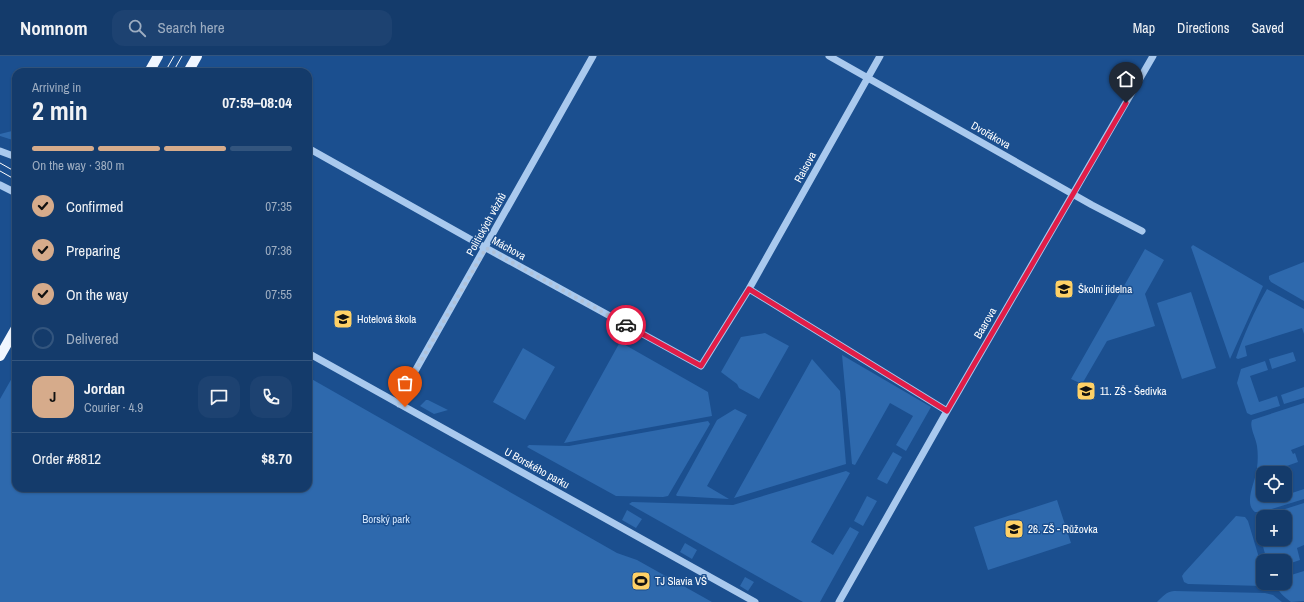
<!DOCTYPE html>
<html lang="en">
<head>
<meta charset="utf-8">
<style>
  :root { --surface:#143b6b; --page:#1d4271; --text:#f1f3f6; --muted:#9dadc1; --line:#33557e; --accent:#d6ab8b }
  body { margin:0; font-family:"Archivo Narrow",sans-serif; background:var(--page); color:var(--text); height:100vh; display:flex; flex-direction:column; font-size:15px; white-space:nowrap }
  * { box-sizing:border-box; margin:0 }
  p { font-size:13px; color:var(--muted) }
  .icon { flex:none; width:22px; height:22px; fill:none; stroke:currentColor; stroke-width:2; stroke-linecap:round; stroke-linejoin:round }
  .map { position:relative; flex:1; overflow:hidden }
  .details { position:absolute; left:12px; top:12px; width:300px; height:424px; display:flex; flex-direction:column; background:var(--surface); border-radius:12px; box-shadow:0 1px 3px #0004,0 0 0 1px var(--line) }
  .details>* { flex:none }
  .controls { position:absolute; left:1256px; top:410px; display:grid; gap:8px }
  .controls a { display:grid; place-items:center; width:36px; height:36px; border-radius:8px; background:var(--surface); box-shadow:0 1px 3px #0004,0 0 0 1px var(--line); font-size:20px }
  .pin { position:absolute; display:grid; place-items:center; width:34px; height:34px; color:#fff; margin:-41px -17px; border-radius:50% 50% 50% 0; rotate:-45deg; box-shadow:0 0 4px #0007 }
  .pin .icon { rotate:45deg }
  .courier { position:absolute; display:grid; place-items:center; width:40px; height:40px; margin:-20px; border:3px solid #e11d48; border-radius:50%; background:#fff; color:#222; box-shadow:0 1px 5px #0007 }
  .headline em { font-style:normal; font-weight:800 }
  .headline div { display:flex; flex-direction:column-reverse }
  .headline { display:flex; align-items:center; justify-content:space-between; height:68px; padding:0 20px }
  h1 { font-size:26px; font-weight:800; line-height:30px }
  .bar { display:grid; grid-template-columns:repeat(4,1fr); gap:6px 4px; align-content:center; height:48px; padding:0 20px }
  .bar i { height:5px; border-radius:3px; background:var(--line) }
  .bar .on { background:var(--accent) }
  .bar p { grid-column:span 4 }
  .line { display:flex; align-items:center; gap:10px; padding:0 20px; border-top:1px solid var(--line) }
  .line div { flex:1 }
  .round { display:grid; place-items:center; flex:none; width:42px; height:42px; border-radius:12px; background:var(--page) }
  ol { padding:0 20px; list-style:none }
  li { display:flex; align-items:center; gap:12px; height:44px }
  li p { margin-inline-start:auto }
  li .icon { padding:4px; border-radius:50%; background:var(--accent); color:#111; stroke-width:4 }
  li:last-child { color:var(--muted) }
  li i { width:22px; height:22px; border:2px solid var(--line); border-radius:50% }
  header { display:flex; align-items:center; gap:24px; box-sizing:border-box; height:56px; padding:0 20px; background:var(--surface); border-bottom:1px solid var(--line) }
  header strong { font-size:19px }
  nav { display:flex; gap:22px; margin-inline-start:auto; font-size:14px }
  .search { width:280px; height:36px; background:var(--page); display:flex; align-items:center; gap:10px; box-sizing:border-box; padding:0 14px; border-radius:12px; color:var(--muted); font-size:15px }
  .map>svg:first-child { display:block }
  .green { fill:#2e69ad; fill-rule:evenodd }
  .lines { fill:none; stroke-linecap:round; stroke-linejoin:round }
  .minor { stroke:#a9c9ee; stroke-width:7 }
  .major { stroke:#f0f6ff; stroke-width:10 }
  .tram { stroke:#fff; stroke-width:1 }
  .done { stroke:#afc1d8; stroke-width:4; stroke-dasharray:0 7.2 }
  .route { stroke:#e11d48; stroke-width:5 }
  .labels { text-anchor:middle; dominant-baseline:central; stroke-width:3; stroke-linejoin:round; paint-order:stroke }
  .street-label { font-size:11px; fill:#fff; stroke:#1b4f8f }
  .poi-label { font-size:11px; fill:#fff; stroke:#1b4f8f; text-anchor:start }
  .park-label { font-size:11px; fill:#cfe3fa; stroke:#1b4f8f }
</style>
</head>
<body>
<header>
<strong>Nomnom</strong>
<div class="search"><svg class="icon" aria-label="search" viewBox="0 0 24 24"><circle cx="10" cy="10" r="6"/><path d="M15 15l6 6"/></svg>Search here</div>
<nav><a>Map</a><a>Directions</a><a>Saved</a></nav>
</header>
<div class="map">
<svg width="1304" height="546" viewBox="0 0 1304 546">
  <rect width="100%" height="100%" fill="#1b4f8f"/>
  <path class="green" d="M16,74V79L14,81L16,82V85L0,80V78Z
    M1193,189L1263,230L1230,303L1191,191Z
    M1145,193L1164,204L1145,238L1155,270L1107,285L1082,328L1071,323Z
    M1304,206V245L1271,226L1269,223V220L1271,219Z
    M1267,233L1304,253V278L1302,272L1245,290L1247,300L1238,303L1236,302C1244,278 1254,256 1267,233Z
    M1191,236L1216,312L1182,323L1157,247Z
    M765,277L789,290L759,343L739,332L737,328L721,316L741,281Z
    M620,286L708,336L712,360L564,387Z
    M523,292L555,311L525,364L493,346Z
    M1293,296L1296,305L1272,313L1269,303Z
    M842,299L931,351L906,395L896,389L913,360L890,347L855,409L852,408Z
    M812,303L840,335L846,408L734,442Z
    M1265,305L1268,314L1250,320L1259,346L1277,340L1280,350L1251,359L1247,357L1237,327L1241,313Z
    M16,315V432H308V321L617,497L637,504L712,546H0V343Z
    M1304,331V342L1284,348L1281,339Z
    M426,344H428L448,354L434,358L420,350Z
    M1304,347V389L1291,394L1293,398L1295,397L1298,406L1281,412L1282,417H1263V439H1285V427L1289,438L1304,433V443L1262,456H1255C1243,447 1256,425 1257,412C1258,405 1258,397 1257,390C1256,382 1249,371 1252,364Z
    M735,353L747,359L707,430L729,443L677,440L676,439L717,364Z
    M708,365L710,368L668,440L663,441L616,440L527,391L529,389L569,390Z
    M893,396L902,401L887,428L877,423Z
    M846,415L850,417L811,486L833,499L850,471L859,476L820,546H803L629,448L632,446L733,449Z
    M867,440L877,445L863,470L854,465Z
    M1057,444L1071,487L988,514L974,471Z
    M1304,447V489L1297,492L1300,504L1285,509V505H1267L1256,465L1260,461ZM1263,461H1285V483H1263Z
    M627,454L642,463L636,472L622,464Z
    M1236,460L1245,461L1248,465L1263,515V527H1266L1263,530L1188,528L1184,526L1182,520L1184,517Z
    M685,487L697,494L692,503L680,496Z
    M1285,511L1288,520L1304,515V545L1291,546C1284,541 1278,535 1274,527H1285Z
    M745,521L754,526L748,535L740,530Z
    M1174,535L1265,537L1273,539L1282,546H1157C1163,540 1166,536 1174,535Z"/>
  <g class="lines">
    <path class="minor" d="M829,0L1092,149L1142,175
      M308,92L486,192L701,310L749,233L880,0
      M0,95L16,101
      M0,129L16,137
      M749,233L947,355
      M308,297L755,546
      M399,348L414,317L593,0
      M839,546L947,355L1153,0"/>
    <path class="major" d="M149,16L158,0
      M188,16L197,0
      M0,300L16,272"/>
    <path class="tram" d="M165,16L174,0
      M173,16L182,0
      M0,107L16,116
      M0,115L16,124"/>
  </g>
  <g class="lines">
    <path class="done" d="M405,351L399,348L414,317L486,192L626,269"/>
    <path class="route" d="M626,269L701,310L749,233L947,355L1126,47"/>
  </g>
  <defs>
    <symbol id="school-square" viewBox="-11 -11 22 22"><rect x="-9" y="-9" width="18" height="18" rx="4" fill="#ffd166" stroke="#1b4f8f"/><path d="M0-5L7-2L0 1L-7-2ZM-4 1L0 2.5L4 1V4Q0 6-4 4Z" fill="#111"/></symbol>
    <symbol id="stadium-square" viewBox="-11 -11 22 22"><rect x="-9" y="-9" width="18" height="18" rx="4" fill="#ffd166" stroke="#1b4f8f"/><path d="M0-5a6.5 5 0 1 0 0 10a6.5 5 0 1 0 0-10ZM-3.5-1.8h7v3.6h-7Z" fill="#111"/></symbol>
  </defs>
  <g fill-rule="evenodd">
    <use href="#school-square" x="1053" y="222" width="22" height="22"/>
    <use href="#school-square" x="332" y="252" width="22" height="22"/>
    <use href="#school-square" x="1075" y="324" width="22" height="22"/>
    <use href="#school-square" x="1003" y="462" width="22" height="22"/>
    <use href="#stadium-square" x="630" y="514" width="22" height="22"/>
  </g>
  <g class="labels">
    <g class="street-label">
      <text transform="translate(991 79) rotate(30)">Dvořákova</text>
      <text transform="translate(805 111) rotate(-61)">Raisova</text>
      <text transform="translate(486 168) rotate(-61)">Politických vězňů</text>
      <text transform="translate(509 192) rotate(29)">Máchova</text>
      <text transform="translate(985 267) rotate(-60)">Baarova</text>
      <text transform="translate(537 412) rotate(29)">U Borského parku</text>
    </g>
    <g class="poi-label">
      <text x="1078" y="233">Školní jídelna</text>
      <text x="357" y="263">Hotelová škola</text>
      <text x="1100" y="335">11. ZŠ - Šedivka</text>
      <text x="1028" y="473">26. ZŠ - Růžovka</text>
      <text x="655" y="525">TJ Slavia VŠ</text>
    </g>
    <g class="park-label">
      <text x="386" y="463">Borský park</text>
    </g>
  </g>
</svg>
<div class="controls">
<a><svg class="icon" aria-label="locate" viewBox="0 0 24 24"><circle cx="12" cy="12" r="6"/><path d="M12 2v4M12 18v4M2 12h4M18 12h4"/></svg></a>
<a>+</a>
<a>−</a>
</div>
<div class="pin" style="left:405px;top:351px;background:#ea580c"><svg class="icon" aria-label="bag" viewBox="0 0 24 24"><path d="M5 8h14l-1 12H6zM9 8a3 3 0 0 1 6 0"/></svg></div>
<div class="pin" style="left:1126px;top:47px;background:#1f2937"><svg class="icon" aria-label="home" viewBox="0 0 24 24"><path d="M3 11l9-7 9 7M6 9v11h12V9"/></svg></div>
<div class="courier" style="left:626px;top:269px"><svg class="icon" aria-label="car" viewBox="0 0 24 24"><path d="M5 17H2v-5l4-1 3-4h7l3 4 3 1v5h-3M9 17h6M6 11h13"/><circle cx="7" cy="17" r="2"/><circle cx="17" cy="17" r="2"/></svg></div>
<section class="details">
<div class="headline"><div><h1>2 min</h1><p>Arriving in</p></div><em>07:59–08:04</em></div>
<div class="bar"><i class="on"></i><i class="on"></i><i class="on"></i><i></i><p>On the way · 380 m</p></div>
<ol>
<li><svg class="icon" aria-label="check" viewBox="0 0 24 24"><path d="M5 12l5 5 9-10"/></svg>Confirmed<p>07:35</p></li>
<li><svg class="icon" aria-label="check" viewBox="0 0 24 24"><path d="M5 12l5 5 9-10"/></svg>Preparing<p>07:36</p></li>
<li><svg class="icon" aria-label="check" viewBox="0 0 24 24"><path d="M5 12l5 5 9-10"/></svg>On the way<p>07:55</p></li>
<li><i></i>Delivered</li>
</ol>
<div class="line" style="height:72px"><b class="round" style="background:var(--accent);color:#111">J</b><div><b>Jordan</b><p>Courier · 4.9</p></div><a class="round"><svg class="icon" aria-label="chat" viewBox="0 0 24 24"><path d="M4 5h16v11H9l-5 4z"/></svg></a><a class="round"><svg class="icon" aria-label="phone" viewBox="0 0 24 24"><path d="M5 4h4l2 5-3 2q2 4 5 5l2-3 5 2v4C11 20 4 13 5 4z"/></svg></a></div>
<div class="line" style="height:52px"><div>Order #8812</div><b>$8.70</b></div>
</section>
</div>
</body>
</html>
